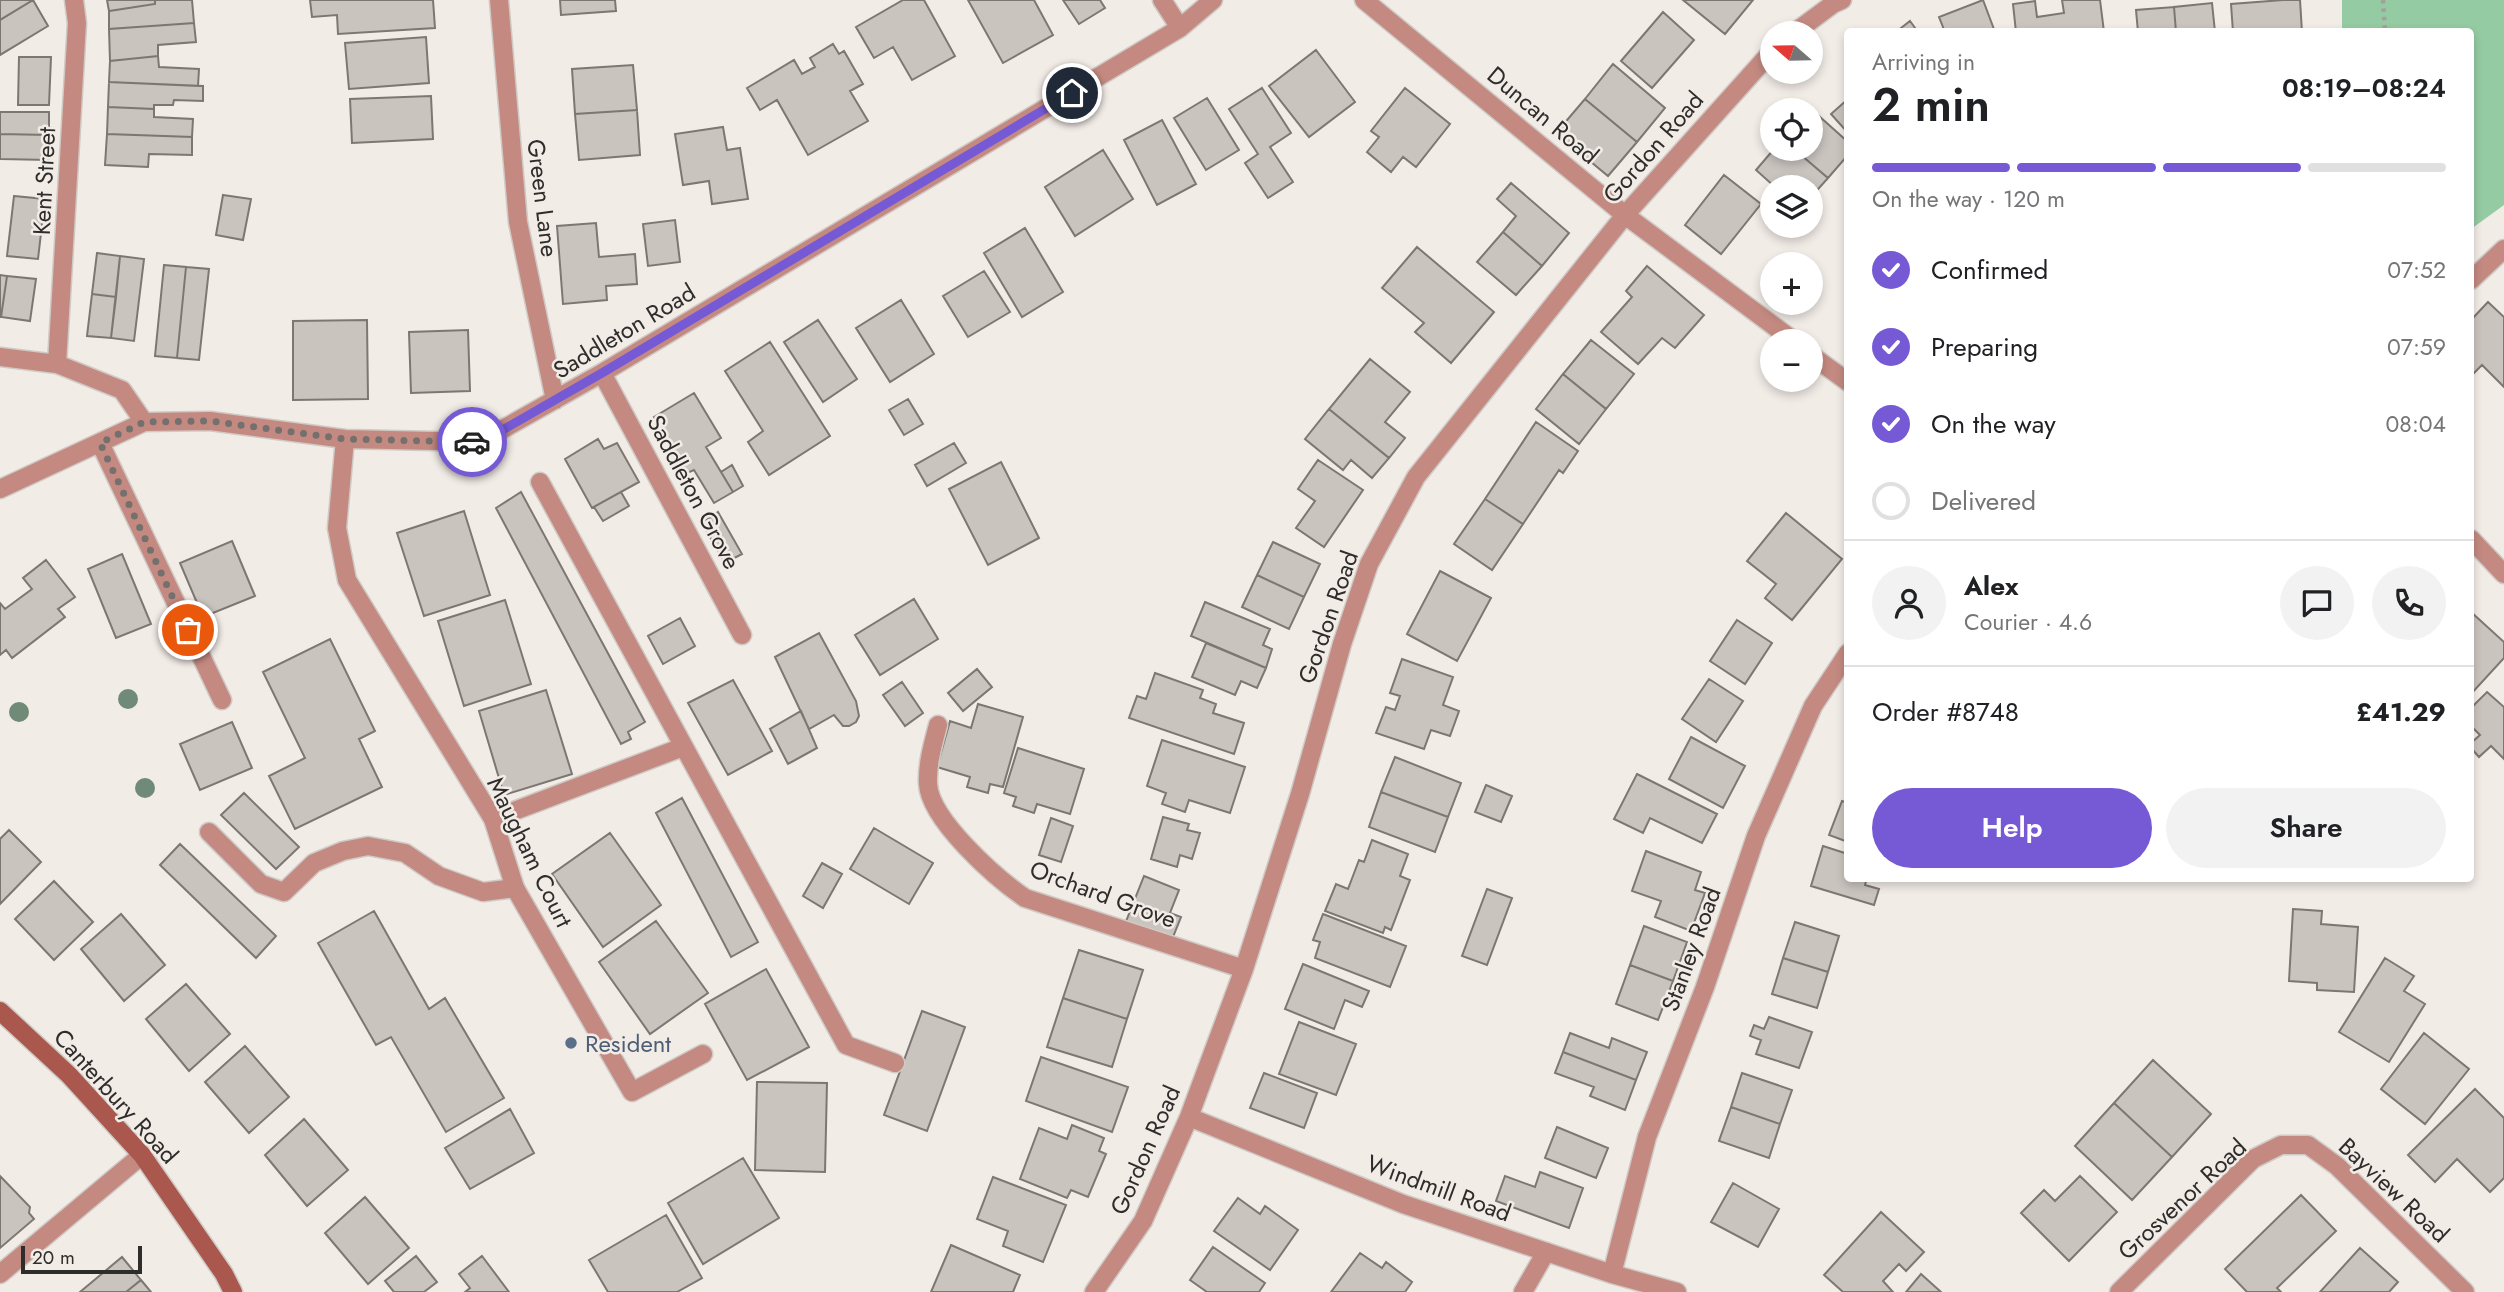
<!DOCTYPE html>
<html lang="en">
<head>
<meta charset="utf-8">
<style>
  :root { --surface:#fff; --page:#f2f2f2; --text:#202124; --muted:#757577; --line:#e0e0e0; --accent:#765ad5 }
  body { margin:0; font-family:Jost,sans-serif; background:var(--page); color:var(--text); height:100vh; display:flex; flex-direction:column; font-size:26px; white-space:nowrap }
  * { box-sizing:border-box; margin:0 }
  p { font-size:23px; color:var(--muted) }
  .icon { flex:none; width:38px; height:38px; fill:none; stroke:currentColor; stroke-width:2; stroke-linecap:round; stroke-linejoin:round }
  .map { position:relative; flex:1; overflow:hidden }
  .sheet { position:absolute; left:1844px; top:28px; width:630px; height:854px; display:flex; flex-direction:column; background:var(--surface); border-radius:7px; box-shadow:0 4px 10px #0003 }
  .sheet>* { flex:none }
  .needle { width:46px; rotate:290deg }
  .buttons { position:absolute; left:1760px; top:21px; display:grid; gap:14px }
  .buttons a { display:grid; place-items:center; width:63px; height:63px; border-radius:50%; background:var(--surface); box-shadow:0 4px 10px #0003; font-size:35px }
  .scale { position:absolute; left:21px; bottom:18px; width:121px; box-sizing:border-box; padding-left:7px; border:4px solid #2f2d2b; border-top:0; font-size:19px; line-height:24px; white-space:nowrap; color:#2f2d2b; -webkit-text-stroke:5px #f2ece7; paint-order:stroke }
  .pin { position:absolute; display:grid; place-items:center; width:60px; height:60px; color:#fff; margin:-30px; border:4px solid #fff; border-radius:50%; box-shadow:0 2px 7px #0007 }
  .courier { position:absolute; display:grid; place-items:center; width:70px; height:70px; margin:-35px; border:5px solid #765ad5; border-radius:50%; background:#fff; color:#222; box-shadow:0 2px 9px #0007 }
  .summary em { font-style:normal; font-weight:600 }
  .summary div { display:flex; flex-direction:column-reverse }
  .summary { display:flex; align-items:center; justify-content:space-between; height:119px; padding:0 28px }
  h1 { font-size:46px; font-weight:600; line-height:52px }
  .bar { display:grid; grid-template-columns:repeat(4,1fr); gap:10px 7px; align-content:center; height:84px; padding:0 28px }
  .bar i { height:9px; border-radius:5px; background:var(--line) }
  .bar .current { background:var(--accent) }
  .bar p { grid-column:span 4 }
  .line { display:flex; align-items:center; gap:18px; padding:0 28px; border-top:2px solid var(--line) }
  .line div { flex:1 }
  .round { display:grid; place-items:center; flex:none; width:74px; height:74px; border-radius:37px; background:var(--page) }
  ol { padding:0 28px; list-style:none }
  li { display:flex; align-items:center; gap:21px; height:77px }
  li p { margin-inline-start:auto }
  li .icon { padding:7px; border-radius:50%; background:var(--accent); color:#fff; stroke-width:4 }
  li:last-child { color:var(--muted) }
  li i { width:38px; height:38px; border:4px solid var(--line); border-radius:50% }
  .cta { display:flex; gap:14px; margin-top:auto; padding:14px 28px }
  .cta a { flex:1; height:80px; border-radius:42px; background:var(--accent); color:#fff; font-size:28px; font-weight:600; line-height:80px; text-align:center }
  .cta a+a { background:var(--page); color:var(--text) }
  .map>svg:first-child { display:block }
  .green { fill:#95cba2 }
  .building { fill:#cac4bf; stroke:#7d7773; stroke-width:2 }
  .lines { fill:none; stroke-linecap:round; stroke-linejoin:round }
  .service-casing { stroke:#cfcac5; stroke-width:21 }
  .minor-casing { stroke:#cfcac5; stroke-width:21 }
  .secondary-casing { stroke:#cfcac5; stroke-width:21 }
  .path { stroke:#a39f9b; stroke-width:4.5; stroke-dasharray:3.5 5; stroke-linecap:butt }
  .service { stroke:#c48a81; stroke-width:18 }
  .minor { stroke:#c48a81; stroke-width:18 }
  .secondary { stroke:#aa574d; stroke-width:18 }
  .tree { fill:#6f8a76 }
  .done { stroke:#73706d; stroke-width:7; stroke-dasharray:0 12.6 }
  .route { stroke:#765ad5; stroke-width:9 }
  .service-dot { fill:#5c6f8a; stroke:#f2ece7; stroke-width:2.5 }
  .labels { text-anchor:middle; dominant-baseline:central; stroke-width:5; stroke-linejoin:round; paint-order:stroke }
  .street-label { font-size:24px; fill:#2f2d2b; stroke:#f2ece7 }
  .service-label { font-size:24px; fill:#4e5e75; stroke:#f2ece7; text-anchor:start }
</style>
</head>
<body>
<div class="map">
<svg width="2504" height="1292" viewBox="0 0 2504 1292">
  <rect width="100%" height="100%" fill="#f2ece7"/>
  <path class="green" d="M2342,0H2504V205L2471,229V32L2342,31Z"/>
  <path class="building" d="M0,0H33L0,20Z
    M33,0L48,26L0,55V20Z
    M107,0H155V4L109,11Z
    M155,0H192L194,23L109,29V11L155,4Z
    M310,0H433L435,28L338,34L337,15L312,17Z
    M560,0H615L616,11L561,15Z
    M903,0H924L955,56L912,80L893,47L874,58L856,27Z
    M968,0H1034L1053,35L1003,63Z
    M1063,0H1100L1105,8L1079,24Z
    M1683,0H1753L1725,34Z
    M1983,0L1995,32H1945L1939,17Z
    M2062,0H2100L2104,32H2016L2013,4L2035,1L2037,17L2064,13Z
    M2283,0H2300L2302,32H2233L2231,4Z
    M2212,3L2215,32H2176L2174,7Z
    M2174,7L2176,32H2138L2136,10Z
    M1663,12L1694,40L1652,88L1621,61Z
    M1910,21L1918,32H1896Z
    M194,23L196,42L158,45V56L110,61L109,29Z
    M426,37L429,83L349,89L345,43Z
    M833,44L839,54L844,51L863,84L850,91L868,121L808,155L777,100L760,110L747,88L794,60L802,74L815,67L810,58Z
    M1316,50L1355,102L1309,137L1269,86Z
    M158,56L159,67L199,69L198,86L109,82L110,61Z
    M19,57H51L49,105H18Z
    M1613,64L1665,108L1637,142L1585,99Z
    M633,65L637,110L575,114L572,69Z
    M109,82L203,86V101L174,100L173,105H154V109L108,107Z
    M1262,88L1291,133L1270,147L1293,182L1268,198L1245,163L1258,154L1229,109Z
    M1405,88L1450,124L1416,167L1403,157L1391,172L1367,152L1379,137L1371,131Z
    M431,96L433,139L352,143L350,99Z
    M1207,98L1239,150L1206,170L1174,118Z
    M1585,99L1637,142L1608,176L1556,133Z
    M1848,99V133L1831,114Z
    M108,107L154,109V117L193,119L192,137L107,134Z
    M1810,108L1848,142V155L1828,178L1794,149H1811V110H1809Z
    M637,110L640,155L579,160L575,114Z
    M0,112H49V135L0,134Z
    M1162,120L1196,184L1157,205L1124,140Z
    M723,127L727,150L740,148L748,199L712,204L709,181L683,185L675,134Z
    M0,134L49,135V160L0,159Z
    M107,134L192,137V155L149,154L148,167L105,165Z
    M1774,149H1794L1828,178L1811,197V187H1775L1756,170Z
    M1103,150L1133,199L1075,236L1045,187Z
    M1724,175L1761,204L1721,254L1685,225Z
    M1511,183L1569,233L1542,266L1503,232L1516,216L1497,199Z
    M223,195L251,199L243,240L216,235Z
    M14,196L45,199L38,259L7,256Z
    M675,220L680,262L648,266L643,224Z
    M596,223L599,257L635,254L637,284L606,286L607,300L563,304L557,226Z
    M1025,228L1063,292L1022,317L984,253Z
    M1503,232L1542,266L1516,295L1477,262Z
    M1417,247L1494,312L1451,363L1415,332L1424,323L1382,288Z
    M97,253L120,256L116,297L92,294Z
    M120,256L144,259L134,341L111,338Z
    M164,265L186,267L177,358L155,356Z
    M1647,266L1704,315L1675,348L1662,338L1638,364L1601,332L1632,297L1626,291Z
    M186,267L209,269L199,360L177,358Z
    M984,271L1010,312L968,337L943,296Z
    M0,275L7,276L1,317H0Z
    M7,276L36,279L30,321L1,317Z
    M92,294L116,297L111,338L87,336Z
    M901,300L934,354L890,382L856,328Z
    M2488,302L2504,317V387L2482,365L2471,376V320Z
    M367,320L368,399L293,400V321Z
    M818,320L857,379L823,402L784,342Z
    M468,330L470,391L411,393L409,332Z
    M1591,340L1634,374L1606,409L1563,374Z
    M770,342L830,436L769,475L748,442L763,431L725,371Z
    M1370,359L1410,392L1385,422L1405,438L1389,458L1329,409Z
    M1563,374L1606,409L1579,444L1536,409Z
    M694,393L721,438L706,447L733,492L714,503L694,470L687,473L654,417Z
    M908,399L923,424L904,435L889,410Z
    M1329,409L1389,458L1372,478L1351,460L1343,470L1305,439Z
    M1536,422L1578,451L1563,473L1559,470L1523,524L1485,499Z
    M598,439L604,449L617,443L639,482L592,508L565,459Z
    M954,443L966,463L927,486L915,465Z
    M1318,460L1363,490L1324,547L1296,528L1315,501L1298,489Z
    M1001,462L1039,538L988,565L949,489Z
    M732,465L743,486L733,492L721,472Z
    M521,492L645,722L628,732L631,739L621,744L496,508Z
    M621,492L629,506L603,521L594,507Z
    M1485,499L1523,524L1492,570L1454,544Z
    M464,511L490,595L424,616L397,533Z
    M718,512L742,554L725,563L702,523Z
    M1786,513L1842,559L1792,620L1765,598L1776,584L1747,561Z
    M232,541L255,596L203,617L180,563Z
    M1273,542L1320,564L1304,597L1257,575Z
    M122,554L151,624L116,638L88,569Z
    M46,560L75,597L58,609L65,617L12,658L6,650L0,655V603L5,609L32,589L23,578Z
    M1440,571L1491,598L1457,661L1407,634Z
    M1257,575L1304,597L1289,629L1242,607Z
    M914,599L938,639L880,675L855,635Z
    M505,600L531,684L464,706L438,621Z
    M1205,602L1270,629L1263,645L1272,649L1266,668L1191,636Z
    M2471,612L2504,642V658L2471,694Z
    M680,618L695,646L663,664L648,636Z
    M1737,620L1772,643L1745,684L1710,661Z
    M819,633L856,701L859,716L856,722L849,726H843L834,715L809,729L775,657Z
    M330,639L375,731L359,739L382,787L295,829L269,776L305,758L263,672Z
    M1206,643L1266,668L1257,688L1241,681L1235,695L1192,677Z
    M1402,659L1453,677L1443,705L1459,711L1450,736L1431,730L1424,749L1376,733L1386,707L1395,710L1400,696L1390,693Z
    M977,669L992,687L963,711L948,693Z
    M1155,673L1203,690L1200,698L1216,704L1213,713L1244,723L1234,754L1129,718L1137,696L1146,699Z
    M1709,679L1743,701L1716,742L1682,719Z
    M733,680L772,751L728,775L688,703Z
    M902,682L923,713L905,726L883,695Z
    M546,690L572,774L504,795L479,711Z
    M2487,692L2504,707V759L2491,746L2479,757L2471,748V743L2480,735L2471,726V708Z
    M978,704L1023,717L1003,787L990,784L988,793L967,787L970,777L937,767L950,721L971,728Z
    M801,711L817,748L788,764L770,729Z
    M232,722L252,768L200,790L180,744Z
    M1691,737L1745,766L1723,808L1669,779Z
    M1162,740L1245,767L1230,813L1189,800L1185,812L1162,804L1166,793L1147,786Z
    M1018,748L1084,769L1070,814L1037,804L1034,813L1013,806L1016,797L1004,793Z
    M1395,757L1461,783L1448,817L1381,792Z
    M1637,774L1717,814L1702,843L1650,818L1643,833L1614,819Z
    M1486,785L1512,796L1501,822L1475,812Z
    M1381,792L1448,817L1435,852L1369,827Z
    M244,793L299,847L276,869L221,815Z
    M682,798L758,942L731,957L656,813Z
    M1842,801L1848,803V842L1829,835Z
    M1163,817L1189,824L1187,830L1200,833L1192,859L1180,855L1177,867L1151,859Z
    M1051,818L1073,826L1061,862L1039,855Z
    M874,828L933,863L909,904L850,869Z
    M9,830L41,862L0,904V839Z
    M610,833L661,905L603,947L552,874Z
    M1372,840L1408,854L1400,876L1410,880L1391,930L1385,927L1383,933L1325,911L1336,884L1348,889L1359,860L1364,862Z
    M180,844L276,936L256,958L160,865Z
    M1823,846L1848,854V878H1867L1865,885L1879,889L1874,905L1811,886Z
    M1646,851L1701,872L1695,890L1705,893L1691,931L1655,917L1661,901L1632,891Z
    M822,863L842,874L823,908L803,896Z
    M1144,876L1179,890L1170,913L1181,917L1171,942L1125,924Z
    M54,881L93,922L54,960L15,919Z
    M1487,889L1512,898L1487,965L1462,956Z
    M2293,909L2322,911L2321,924L2358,927L2354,992L2317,990V983L2289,981Z
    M374,911L429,1009L445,998L504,1098L446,1132L391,1037L376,1045L318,943Z
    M121,914L165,965L124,1001L81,949Z
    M1323,914L1406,946L1390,987L1315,958L1320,942L1313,940Z
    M656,921L708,993L650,1034L599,962Z
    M1795,922L1839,936L1828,972L1783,958Z
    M1644,926L1687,942L1673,981L1630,965Z
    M1079,950L1143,970L1127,1019L1063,998Z
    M1783,958L1828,972L1817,1008L1772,994Z
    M2385,958L2414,976L2404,991L2425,1004L2389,1062L2339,1032Z
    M1303,964L1369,991L1362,1007L1345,1000L1334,1029L1285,1009Z
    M1630,965L1673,981L1658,1020L1616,1004Z
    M766,969L809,1047L747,1080L705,1004Z
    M186,984L230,1034L189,1071L146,1019Z
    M1063,998L1127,1019L1112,1067L1047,1047Z
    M922,1011L965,1027L927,1131L884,1115Z
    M1769,1017L1812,1032L1799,1068L1756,1054L1761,1040L1750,1036L1754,1025L1764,1029Z
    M1299,1022L1356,1044L1336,1095L1279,1074Z
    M1570,1033L1609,1048L1612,1038L1647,1052L1636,1080L1563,1052Z
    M2424,1033L2469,1069L2425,1124L2381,1089Z
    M245,1046L289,1097L249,1133L205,1082Z
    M1563,1052L1636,1080L1625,1110L1590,1096L1594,1087L1555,1073Z
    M1041,1057L1128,1087L1112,1132L1026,1101Z
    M2153,1060L2211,1114L2172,1157L2114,1103Z
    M1264,1073L1317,1093L1304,1128L1250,1108Z
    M1742,1073L1792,1090L1780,1124L1731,1107Z
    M757,1082L827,1083L825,1172L755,1170Z
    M2475,1089L2504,1118V1178L2490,1192L2457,1159L2435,1182L2408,1155Z
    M2114,1103L2172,1157L2132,1200L2075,1146Z
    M1731,1107L1780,1124L1769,1158L1719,1141Z
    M510,1109L534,1153L470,1189L445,1148Z
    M304,1119L348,1170L307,1206L265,1155Z
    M1072,1125L1104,1138L1099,1151L1106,1154L1088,1197L1071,1190L1067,1198L1020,1179L1039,1128L1067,1139Z
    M1557,1127L1608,1148L1596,1178L1545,1158Z
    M743,1158L779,1218L703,1264L668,1203Z
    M1540,1172L1583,1188L1569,1228L1496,1201L1505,1176L1535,1187Z
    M0,1176L30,1207L29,1213L34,1219L0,1248Z
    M2080,1176L2117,1212L2069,1261L2021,1213L2044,1190L2055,1201Z
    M993,1177L1066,1205L1043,1262L1003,1246L1008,1231L977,1219Z
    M1733,1183L1779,1209L1758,1247L1711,1222Z
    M2301,1195L2336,1231L2277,1288L2281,1292H2247L2225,1269Z
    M365,1197L409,1248L368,1284L325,1233Z
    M1238,1198L1260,1214L1265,1206L1298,1230L1270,1270L1214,1231Z
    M1881,1212L1924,1252L1906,1271L1899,1264L1883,1281L1893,1292H1843L1824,1275Z
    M666,1215L702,1278L677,1292H608L589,1260Z
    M951,1245L1020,1275L1013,1292H931Z
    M1213,1247L1265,1283L1259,1292H1207L1190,1280Z
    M2360,1248L2398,1282L2389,1292H2320Z
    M1360,1253L1382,1268L1386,1262L1412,1282L1405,1292H1331Z
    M416,1256L437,1282L424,1292H394L385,1281Z
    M482,1256L509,1292H465L470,1288L459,1274Z
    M122,1257L141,1280L126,1292H80Z
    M1921,1274L1941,1292H1906Z
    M141,1280L151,1292H126Z"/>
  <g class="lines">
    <defs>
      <path id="service" d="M2471,280L2504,249
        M540,482L846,1045L895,1063
        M493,819L683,747
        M209,832L261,884L284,892L314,863L343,851L368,846L405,853L439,876L483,892L515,888
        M1523,1292L1546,1252"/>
      <path id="minor" d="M499,0L518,222L555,400
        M1162,0L1180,28
        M1364,0L1625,215L1794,341
        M1794,33L1833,4L1842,0
        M1811,355L1848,382
        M0,357L57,364L122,390L144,422
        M57,364L77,23L74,0
        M602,373L742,635
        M345,439L337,528L347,580L493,819L515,888L632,1092L703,1054
        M100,443L222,700
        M0,489L144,422L210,421L345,439L480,442L602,373L1180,28L1213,0
        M2471,539L2504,574
        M938,725C933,744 927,764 928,784C930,820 996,878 1025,898L1244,969
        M1189,1117L1403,1204L1612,1274L1677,1292
        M0,1274L142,1155
        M1612,1274L1647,1137L1705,987L1756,836L1813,706L1848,653
        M1094,1292L1143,1221L1189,1117L1244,969L1300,794L1342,644L1369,564L1416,477L1625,215L1773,50
        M2119,1292L2253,1159L2281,1145H2308L2337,1166L2465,1292"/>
      <path id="secondary" d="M0,1011L69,1075L142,1155L224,1274L233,1292"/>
    </defs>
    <use href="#service" class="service-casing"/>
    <use href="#minor" class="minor-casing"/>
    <use href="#secondary" class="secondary-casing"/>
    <path class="path" d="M2383,0L2385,32"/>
    <use href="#service" class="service"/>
    <use href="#minor" class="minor"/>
    <use href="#secondary" class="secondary"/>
  </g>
  <g class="tree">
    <circle cx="128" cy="699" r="10"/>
    <circle cx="19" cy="712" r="10"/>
    <circle cx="145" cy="788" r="10"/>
  </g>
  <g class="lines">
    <path class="done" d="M188,630L100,443L144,422L210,421L345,439L472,442"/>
    <path class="route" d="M472,442L480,443L602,373L1072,93"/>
  </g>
  <circle class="service-dot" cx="571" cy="1043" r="7"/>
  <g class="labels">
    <g class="street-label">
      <text transform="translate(1543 115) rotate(40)">Duncan Road</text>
      <text transform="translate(1653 147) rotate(-49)">Gordon Road</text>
      <text transform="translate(44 181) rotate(-87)">Kent Street</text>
      <text transform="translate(543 198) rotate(83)">Green Lane</text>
      <text transform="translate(624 331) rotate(-31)">Saddleton Road</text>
      <text transform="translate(694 492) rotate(62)">Saddleton Grove</text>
      <text transform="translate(1328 617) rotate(-71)">Gordon Road</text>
      <text transform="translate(530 852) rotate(64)">Maugham Court</text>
      <text transform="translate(1103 894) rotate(20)">Orchard Grove</text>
      <text transform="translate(1691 949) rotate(-70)">Stanley Road</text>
      <text transform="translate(116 1096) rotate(48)">Canterbury Road</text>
      <text transform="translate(1145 1150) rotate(-66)">Gordon Road</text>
      <text transform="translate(1439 1188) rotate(20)">Windmill Road</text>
      <text transform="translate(2394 1190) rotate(43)">Bayview Road</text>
      <text transform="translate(2182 1199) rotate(-43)">Grosvenor Road</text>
    </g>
    <g class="service-label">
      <text x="585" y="1043">Resident</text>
    </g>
  </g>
</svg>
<div class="buttons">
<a><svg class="needle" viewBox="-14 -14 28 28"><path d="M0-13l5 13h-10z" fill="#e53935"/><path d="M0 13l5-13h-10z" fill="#757577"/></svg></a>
<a><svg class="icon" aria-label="locate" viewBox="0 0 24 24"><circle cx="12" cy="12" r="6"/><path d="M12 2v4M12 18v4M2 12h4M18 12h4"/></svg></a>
<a><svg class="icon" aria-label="layers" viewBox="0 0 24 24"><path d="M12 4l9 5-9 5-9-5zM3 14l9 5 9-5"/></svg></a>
<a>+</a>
<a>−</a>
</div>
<div class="scale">20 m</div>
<div class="pin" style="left:188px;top:630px;background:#ea580c"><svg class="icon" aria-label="bag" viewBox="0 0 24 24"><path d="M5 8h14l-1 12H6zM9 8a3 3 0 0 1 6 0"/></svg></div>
<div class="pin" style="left:1072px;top:93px;background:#1f2937"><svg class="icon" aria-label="home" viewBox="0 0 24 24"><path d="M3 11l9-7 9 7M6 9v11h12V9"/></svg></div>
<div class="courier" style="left:472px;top:442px"><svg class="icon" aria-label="car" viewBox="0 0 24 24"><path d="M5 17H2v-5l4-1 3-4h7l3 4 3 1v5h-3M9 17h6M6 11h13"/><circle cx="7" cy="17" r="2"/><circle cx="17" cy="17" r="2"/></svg></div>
<section class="sheet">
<div class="summary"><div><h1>2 min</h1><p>Arriving in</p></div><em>08:19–08:24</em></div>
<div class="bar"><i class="current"></i><i class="current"></i><i class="current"></i><i></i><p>On the way · 120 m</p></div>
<ol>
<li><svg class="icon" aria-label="check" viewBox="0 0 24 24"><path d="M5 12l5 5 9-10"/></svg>Confirmed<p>07:52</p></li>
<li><svg class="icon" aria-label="check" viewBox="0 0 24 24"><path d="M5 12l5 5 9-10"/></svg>Preparing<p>07:59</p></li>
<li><svg class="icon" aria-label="check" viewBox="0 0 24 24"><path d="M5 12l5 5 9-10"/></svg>On the way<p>08:04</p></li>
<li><i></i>Delivered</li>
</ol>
<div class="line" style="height:126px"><a class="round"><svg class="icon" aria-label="person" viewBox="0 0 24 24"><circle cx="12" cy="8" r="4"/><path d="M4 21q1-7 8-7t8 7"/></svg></a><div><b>Alex</b><p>Courier · 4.6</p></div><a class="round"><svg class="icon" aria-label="chat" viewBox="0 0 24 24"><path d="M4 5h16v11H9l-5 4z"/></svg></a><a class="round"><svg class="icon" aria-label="phone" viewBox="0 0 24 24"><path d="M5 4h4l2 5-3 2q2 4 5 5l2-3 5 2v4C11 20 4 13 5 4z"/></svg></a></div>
<div class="line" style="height:91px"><div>Order #8748</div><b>£41.29</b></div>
<div class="cta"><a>Help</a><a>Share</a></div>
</section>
</div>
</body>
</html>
